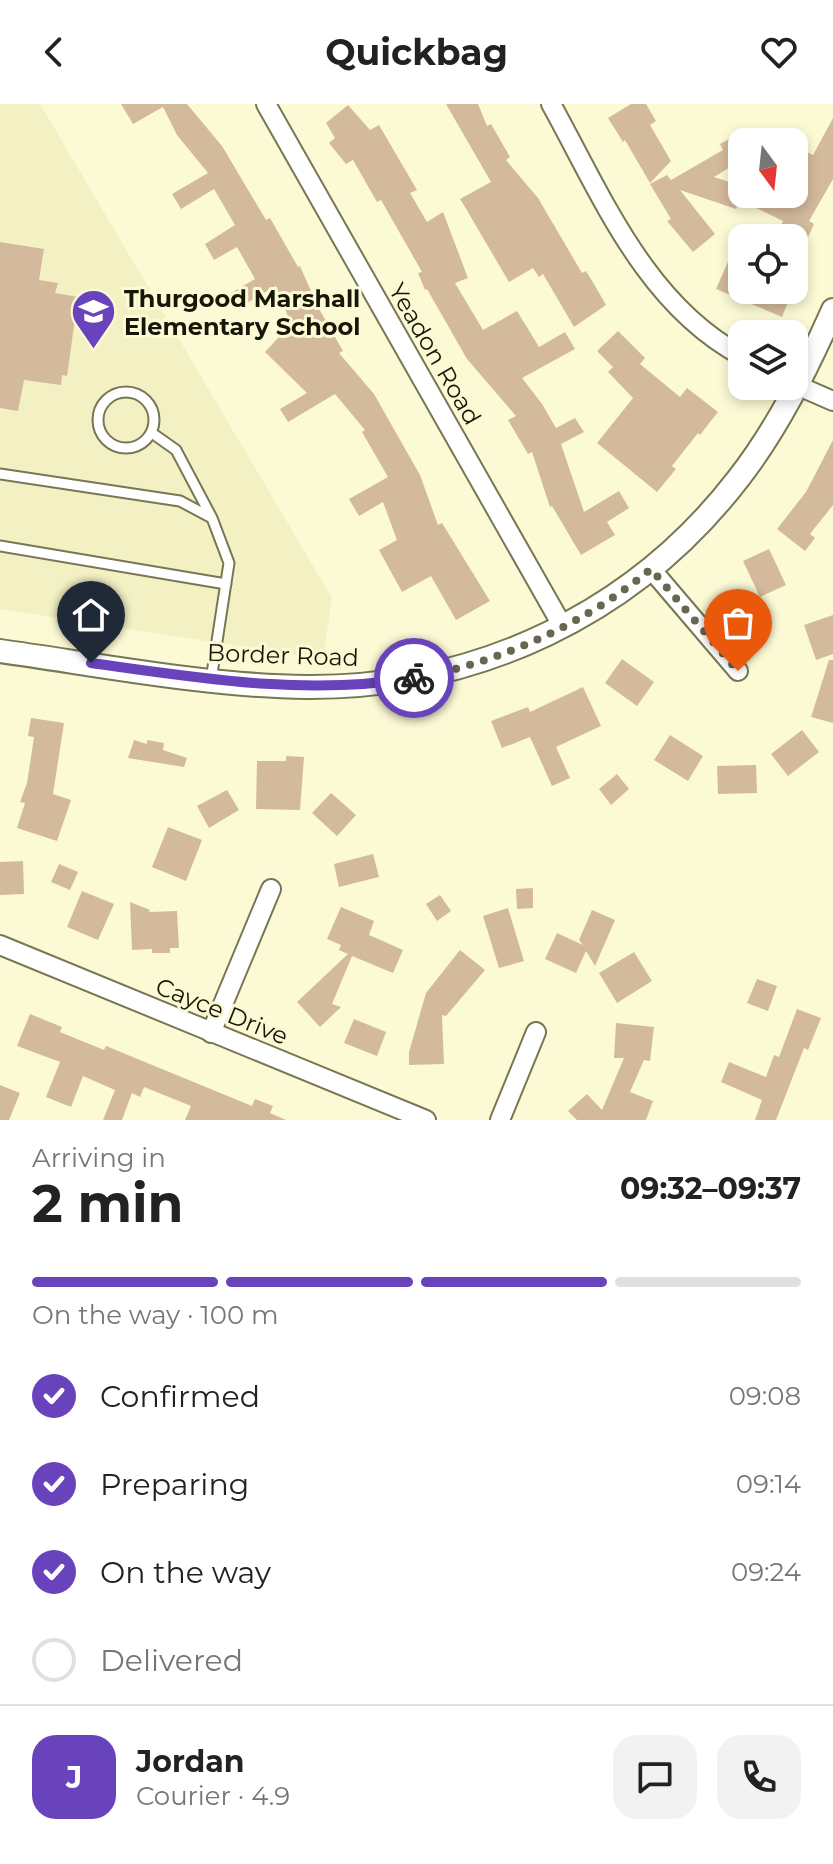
<!DOCTYPE html>
<html lang="en">
<head>
<meta charset="utf-8">
<style>
  :root { --surface:#fff; --page:#f2f2f2; --text:#222; --muted:#767676; --line:#e0e0e0; --accent:#6943bc }
  body { margin:0; font-family:Montserrat,sans-serif; background:var(--page); color:var(--text); height:100vh; display:flex; flex-direction:column; font-size:30px; white-space:nowrap }
  * { box-sizing:border-box; margin:0 }
  p { font-size:26px; color:var(--muted) }
  .icon { flex:none; width:44px; height:44px; fill:none; stroke:currentColor; stroke-width:2; stroke-linecap:round; stroke-linejoin:round }
  .map { position:relative; height:1016px; overflow:hidden }
  .details { display:flex; flex-direction:column; background:var(--surface); flex:1 }
  .details>* { flex:none }
  .needle { width:52px; rotate:165deg }
  .tools { position:absolute; left:728px; top:24px; display:grid; gap:16px }
  .tools a { display:grid; place-items:center; width:80px; height:80px; border-radius:16px; background:var(--surface); box-shadow:0 4px 12px #0003; font-size:40px }
  .pin { position:absolute; display:grid; place-items:center; width:68px; height:68px; color:#fff; margin:-82px -34px; border-radius:50% 50% 50% 0; rotate:-45deg; box-shadow:0 0 8px #0007 }
  .pin .icon { rotate:45deg }
  .courier { position:absolute; display:grid; place-items:center; width:80px; height:80px; margin:-40px; border:6px solid #6943bc; border-radius:50%; background:#fff; color:#222; box-shadow:0 2px 10px #0007 }
  .overview em { font-style:normal; font-weight:700 }
  .overview div { display:flex; flex-direction:column-reverse }
  .overview { display:flex; align-items:center; justify-content:space-between; height:136px; padding:0 32px }
  h1 { font-size:52px; font-weight:700; line-height:60px }
  .bar { display:grid; grid-template-columns:repeat(4,1fr); gap:12px 8px; align-content:center; height:96px; padding:0 32px }
  .bar i { height:10px; border-radius:6px; background:var(--line) }
  .bar .selected { background:var(--accent) }
  .bar p { grid-column:span 4 }
  .line { display:flex; align-items:center; gap:20px; padding:0 32px; border-top:2px solid var(--line) }
  .line div { flex:1 }
  .round { display:grid; place-items:center; flex:none; width:84px; height:84px; border-radius:24px; background:var(--page) }
  ol { padding:0 32px; list-style:none }
  li { display:flex; align-items:center; gap:24px; height:88px }
  li p { margin-inline-start:auto }
  li .icon { padding:8px; border-radius:50%; background:var(--accent); color:#fff; stroke-width:4 }
  li:last-child { color:var(--muted) }
  li i { width:44px; height:44px; border:4px solid var(--line); border-radius:50% }
  header { display:flex; justify-content:space-between; align-items:center; height:104px; padding:0 32px; background:var(--surface); font-size:36px; font-weight:700 }
  .map>svg:first-child { display:block }
  .built { fill:#f3f1c3 }
  .building { fill:#d4ba9c }
  .lines { fill:none; stroke-linecap:round; stroke-linejoin:round }
  .service-casing { stroke:#787754; stroke-width:13 }
  .minor-casing { stroke:#787754; stroke-width:22 }
  .tertiary-casing { stroke:#787754; stroke-width:26 }
  .service { stroke:#fff; stroke-width:9 }
  .minor { stroke:#fff; stroke-width:18 }
  .tertiary { stroke:#fff; stroke-width:22 }
  .done { stroke:#676650; stroke-width:8; stroke-dasharray:0 14.4 }
  .route { stroke:#6943bc; stroke-width:10 }
  .labels { text-anchor:middle; dominant-baseline:central; stroke-width:6; stroke-linejoin:round; paint-order:stroke }
  .poi-label { font-size:24px; font-weight:bold; fill:#171609; stroke:#fcfad4; text-anchor:start }
  .street-label { font-size:24px; fill:#171609; stroke:#fcfad4 }
</style>
</head>
<body>
<header><svg class="icon" aria-label="back" viewBox="0 0 24 24"><path d="M15 5l-7 7 7 7"/></svg>Quickbag<svg class="icon" aria-label="heart" viewBox="0 0 24 24"><path d="M12 20l-8-8c-3-5 5-10 8-4 3-6 11-1 8 4z"/></svg></header>
<div class="map">
<svg width="833" height="1016" viewBox="0 0 833 1016">
  <rect width="100%" height="100%" fill="#fcfad4"/>
  <path class="built" d="M0,0H40L332,494L323,555L0,505Z"/>
  <path class="building" d="M121,0H187L222,42L266,116L270,114L298,163L300,162L318,203L343,247L339,249L374,290L420,371L438,421L442,419L490,497L456,516L431,472L402,488L379,446L397,436L383,398L359,412L349,395L388,373L362,328L365,326L335,290L288,318L280,305L307,289L265,248L291,220L276,182L240,203L231,189L255,175L237,143L214,156L205,140L235,121L214,85L181,105L172,90L208,69L177,31L163,3L133,20Z
    M446,0H478L487,22L491,20L510,53L506,56L538,94L582,169L586,167L594,180L606,201L574,223L543,170L539,173L533,164L509,178L462,98L460,95L491,78Z
    M631,0H646L656,17L650,21L671,57L650,79L625,36L623,38L608,14Z
    M348,1L370,26L379,21L417,86L410,89L427,118L443,108L468,174L455,179L483,226L517,207L539,243L565,228L575,245L522,274L542,300L556,324L575,314L584,328L561,340L584,408L619,387L629,404L607,418L615,431L581,451L552,402L550,403L532,348L528,350L508,316L516,312L467,255L427,185L425,186L418,169L422,168L381,96L377,98L353,56L346,60L329,39L335,34L326,19Z
    M833,14V75L809,117L814,120L794,164V134H776L783,117L752,102L758,90H794V73L807,48L813,51Z
    M735,32L738,38L742,35V79L732,62L714,73L742,82L736,105L680,86L715,130L693,148L667,117L671,115L650,80L667,71L671,76L723,46L720,40Z
    M742,126V186H793L782,213L716,185Z
    M0,138L44,145L39,176L58,179L55,189L78,193L67,272L62,271L61,281L24,276L18,307L0,304Z
    M618,227L645,254L640,260L680,293L687,284L718,308L700,331L698,329L672,362L676,365L657,388L597,339L633,294L608,268L613,263L597,247Z
    M833,336V401L810,430L815,434L805,447L777,425L806,388Z
    M769,445L786,481L760,493L743,457Z
    M833,511V550L816,556L804,521Z
    M622,555L654,578L637,602L605,579Z
    M829,556H833V619L811,613Z
    M583,583L601,622L556,643L570,674L552,682L530,633L502,644L491,617L528,603L530,608Z
    M31,614L64,619L53,690L71,696L57,737L17,724L25,699L20,698L27,679L34,633L28,632Z
    M802,626L819,648L788,672L771,650Z
    M670,631L703,652L688,677L654,656Z
    M134,636L147,640V636L164,639L163,646L187,654L184,663L128,654Z
    M286,652L304,653L300,706L256,705L257,657H286Z
    M756,661L757,689L718,690L717,662Z
    M617,670L629,685L611,701L599,685Z
    M227,686L239,706L209,724L197,702Z
    M331,689L356,711L337,732L312,709Z
    M168,723L202,736L186,777L152,763Z
    M373,750L379,773L339,783L334,760Z
    M23,757L24,790L0,791V758Z
    M59,760L78,768L70,786L51,778Z
    M533,784V804L517,805L516,785Z
    M82,787L114,800L98,836L67,823Z
    M440,791L451,807L437,817L426,800Z
    M130,798L150,806L149,808L177,807L179,844H170V849H152V845L132,846Z
    M341,803L374,817L369,831L403,846L393,869L352,852L332,900L341,903L320,923L297,898L348,850L339,846L341,841L327,835Z
    M508,804L524,857L499,864L483,812Z
    M592,806L615,816L595,862L586,847L576,869L545,855L557,829L583,841L579,836Z
    M460,846L485,866L446,912L442,911L444,960L409,961V948L426,889Z
    M634,848L652,877L617,899L599,869Z
    M757,875L777,882L768,907L747,899Z
    M797,905L821,914L808,946L804,944L776,1016H755L762,996L721,978L729,958L766,973L774,951L779,953Z
    M30,910L62,923L60,928L104,946L106,942L252,1002L255,995L273,1002L270,1009L286,1016H185L191,1002L144,983L140,993L132,989L122,1016H103L115,986L83,972L71,1003L46,993L60,958L17,942Z
    M354,915L386,928L377,952L344,939Z
    M616,919L654,923L650,957L644,956L630,988L653,997L646,1016H577L568,1007L587,990L602,1006L624,954H614Z
    M0,981L20,989L9,1016H0Z"/>
  <g class="lines">
    <defs>
      <path id="service" d="M98 316a28 28 0 1 1 56 0a28 28 0 1 1-56 0Z
        M152,329L176,346L212,414
        M0,370L180,397L212,414L229,459L211,576
        M0,442L226,480"/>
      <path id="minor" d="M266,0L563,523
        M551,0C602,92 645,200 742,252
        M794,280L833,297
        M651,465L738,567
        M0,841L426,1016
        M211,929L271,785
        M500,1016L536,928"/>
      <path id="tertiary" d="M0,547C100,561 207,582 307,583C477,584 634,510 738,375C778,324 807,264 833,206"/>
    </defs>
    <use href="#service" class="service-casing"/>
    <use href="#minor" class="minor-casing"/>
    <use href="#tertiary" class="tertiary-casing"/>
    <use href="#service" class="service"/>
    <use href="#minor" class="minor"/>
    <use href="#tertiary" class="tertiary"/>
  </g>
  <g class="lines">
    <path class="done" d="M414,574C499,559 585,520 651,465L738,567"/>
    <path class="route" d="M91,559C199,574 305,592 414,574"/>
  </g>
  <defs>
    <symbol id="school-pin" viewBox="-11 -11 22 30"><path d="M0 17L-7.5 6A9.5 9.5 0 1 1 7.5 6Z" fill="#6943bc" stroke="#fcfad4"/><path d="M0-5L7-2L0 1L-7-2ZM-4 1L0 2.5L4 1V4Q0 6-4 4Z" fill="#fff"/></symbol>
  </defs>
  <g fill-rule="evenodd">
    <use href="#school-pin" x="68" y="182" width="51" height="69"/>
  </g>
  <g class="labels">
    <g class="poi-label">
      <text x="124" y="194">Thurgood Marshall<tspan x="124" dy="28">Elementary School</tspan></text>
    </g>
    <g class="street-label">
      <text transform="translate(435 250) rotate(60)">Yeadon Road</text>
      <text transform="translate(283 551) rotate(2)">Border Road</text>
      <text transform="translate(222 907) rotate(22)">Cayce Drive</text>
    </g>
  </g>
</svg>
<div class="tools">
<a><svg class="needle" viewBox="-14 -14 28 28"><path d="M0-13l5 13h-10z" fill="#e53935"/><path d="M0 13l5-13h-10z" fill="#767676"/></svg></a>
<a><svg class="icon" aria-label="locate" viewBox="0 0 24 24"><circle cx="12" cy="12" r="6"/><path d="M12 2v4M12 18v4M2 12h4M18 12h4"/></svg></a>
<a><svg class="icon" aria-label="layers" viewBox="0 0 24 24"><path d="M12 4l9 5-9 5-9-5zM3 14l9 5 9-5"/></svg></a>
</div>
<div class="pin" style="left:738px;top:567px;background:#ea580c"><svg class="icon" aria-label="bag" viewBox="0 0 24 24"><path d="M5 8h14l-1 12H6zM9 8a3 3 0 0 1 6 0"/></svg></div>
<div class="pin" style="left:91px;top:559px;background:#1f2937"><svg class="icon" aria-label="home" viewBox="0 0 24 24"><path d="M3 11l9-7 9 7M6 9v11h12V9"/></svg></div>
<div class="courier" style="left:414px;top:574px"><svg class="icon" aria-label="bike" viewBox="0 0 24 24"><circle cx="6" cy="16" r="4"/><circle cx="18" cy="16" r="4"/><path d="M6 16l4-8h5l3 8M10 8l3 8H6M13 5h3"/></svg></div>
</div>
<section class="details">
<div class="overview"><div><h1>2 min</h1><p>Arriving in</p></div><em>09:32–09:37</em></div>
<div class="bar"><i class="selected"></i><i class="selected"></i><i class="selected"></i><i></i><p>On the way · 100 m</p></div>
<ol>
<li><svg class="icon" aria-label="check" viewBox="0 0 24 24"><path d="M5 12l5 5 9-10"/></svg>Confirmed<p>09:08</p></li>
<li><svg class="icon" aria-label="check" viewBox="0 0 24 24"><path d="M5 12l5 5 9-10"/></svg>Preparing<p>09:14</p></li>
<li><svg class="icon" aria-label="check" viewBox="0 0 24 24"><path d="M5 12l5 5 9-10"/></svg>On the way<p>09:24</p></li>
<li><i></i>Delivered</li>
</ol>
<div class="line" style="height:144px"><b class="round" style="background:var(--accent);color:#fff">J</b><div><b>Jordan</b><p>Courier · 4.9</p></div><a class="round"><svg class="icon" aria-label="chat" viewBox="0 0 24 24"><path d="M4 5h16v11H9l-5 4z"/></svg></a><a class="round"><svg class="icon" aria-label="phone" viewBox="0 0 24 24"><path d="M5 4h4l2 5-3 2q2 4 5 5l2-3 5 2v4C11 20 4 13 5 4z"/></svg></a></div>
</section>
</body>
</html>
